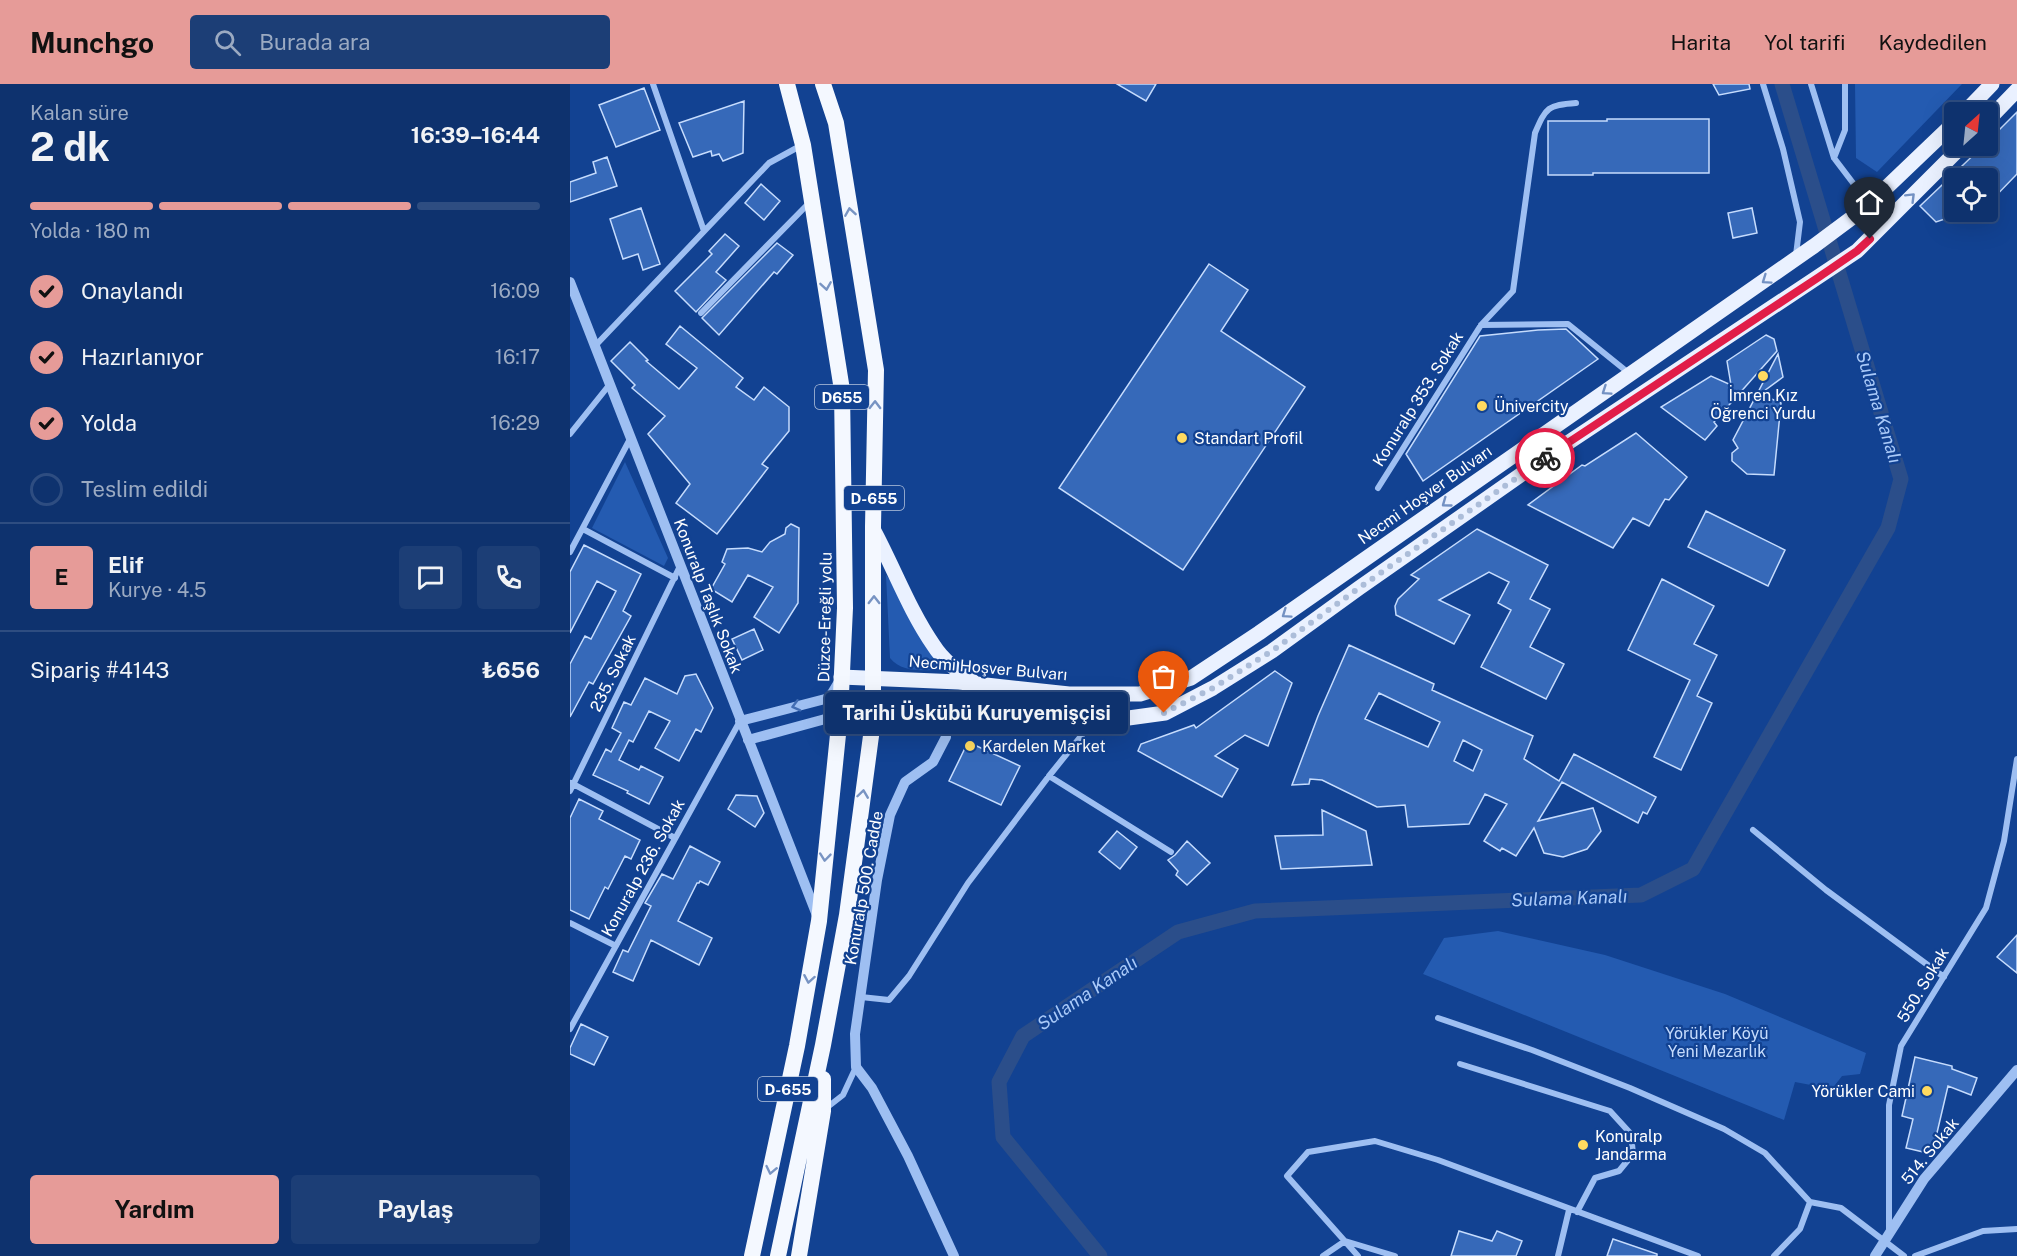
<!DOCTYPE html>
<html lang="tr">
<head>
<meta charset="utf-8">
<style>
  :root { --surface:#0e326e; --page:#1c3e76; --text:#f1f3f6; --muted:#9baac2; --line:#2e4d81; --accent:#e69b98 }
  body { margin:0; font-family:"Public Sans",sans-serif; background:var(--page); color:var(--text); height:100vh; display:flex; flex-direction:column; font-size:22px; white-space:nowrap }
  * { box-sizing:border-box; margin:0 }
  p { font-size:20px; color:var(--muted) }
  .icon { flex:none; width:33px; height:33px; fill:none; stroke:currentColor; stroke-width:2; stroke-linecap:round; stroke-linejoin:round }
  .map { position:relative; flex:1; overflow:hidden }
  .panel { display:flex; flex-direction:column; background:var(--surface); width:570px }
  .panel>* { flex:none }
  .needle { width:39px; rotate:27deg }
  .fabs { position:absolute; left:1374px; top:18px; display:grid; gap:12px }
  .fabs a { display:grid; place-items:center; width:54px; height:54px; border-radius:6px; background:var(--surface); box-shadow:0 6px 24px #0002,0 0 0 2px var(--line); font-size:30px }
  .pin { position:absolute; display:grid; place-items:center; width:51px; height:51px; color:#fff; margin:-62px -26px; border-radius:50% 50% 50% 0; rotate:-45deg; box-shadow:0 0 6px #0007 }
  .pin .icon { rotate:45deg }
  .courier { position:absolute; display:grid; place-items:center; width:60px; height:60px; margin:-30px; border:4px solid #e11d48; border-radius:50%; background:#fff; color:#222; box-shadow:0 2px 8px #0007 }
  .bubble { position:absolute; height:42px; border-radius:6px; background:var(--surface); box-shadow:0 6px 24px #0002,0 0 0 2px var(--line); font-size:20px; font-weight:700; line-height:42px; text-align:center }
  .headline em { font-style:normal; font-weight:700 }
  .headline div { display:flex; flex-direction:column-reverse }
  .headline { display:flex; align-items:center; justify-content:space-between; height:102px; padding:0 30px }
  h1 { font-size:39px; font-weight:700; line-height:45px }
  .bar { display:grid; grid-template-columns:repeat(4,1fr); gap:9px 6px; align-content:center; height:72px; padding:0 30px }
  .bar i { height:8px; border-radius:4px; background:var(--line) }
  .bar .active { background:var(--accent) }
  .bar p { grid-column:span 4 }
  .line { display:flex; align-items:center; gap:15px; padding:0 30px; border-top:2px solid var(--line) }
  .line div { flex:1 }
  .round { display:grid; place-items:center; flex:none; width:63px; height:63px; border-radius:6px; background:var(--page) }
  ol { padding:0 30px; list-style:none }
  li { display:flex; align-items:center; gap:18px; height:66px }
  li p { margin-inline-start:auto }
  li .icon { padding:6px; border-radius:50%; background:var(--accent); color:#111; stroke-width:4 }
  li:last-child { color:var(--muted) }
  li i { width:33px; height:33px; border:3px solid var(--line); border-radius:50% }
  .action { display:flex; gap:12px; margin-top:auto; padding:12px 30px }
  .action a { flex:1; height:69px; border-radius:6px; background:var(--accent); color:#111; font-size:24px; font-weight:700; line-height:69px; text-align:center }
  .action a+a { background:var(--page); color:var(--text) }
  header { display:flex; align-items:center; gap:36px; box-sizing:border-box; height:84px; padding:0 30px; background:var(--accent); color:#111 }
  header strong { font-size:28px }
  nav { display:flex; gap:33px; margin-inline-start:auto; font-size:21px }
  .search { width:420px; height:54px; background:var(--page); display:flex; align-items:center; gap:15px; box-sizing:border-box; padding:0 21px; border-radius:6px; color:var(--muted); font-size:22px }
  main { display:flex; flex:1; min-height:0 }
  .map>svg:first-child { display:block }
  .green { fill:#245bb1 }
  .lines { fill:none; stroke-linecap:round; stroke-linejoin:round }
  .canal { stroke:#2b4e8a; stroke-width:15 }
  .building { fill:#3669b9; stroke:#c6dcfd; stroke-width:1.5; fill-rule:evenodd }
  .minor { stroke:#9ebff2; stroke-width:6 }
  .tertiary { stroke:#9ebff2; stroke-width:10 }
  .primary { stroke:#eaf1ff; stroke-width:15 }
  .trunk { stroke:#f4f8ff; stroke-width:16 }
  .oneway { stroke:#7391c3 }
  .oneway2 { stroke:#7894c3 }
  .oneway3 { stroke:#436eb4 }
  .done { stroke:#acbdd9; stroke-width:6; stroke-dasharray:0 10.8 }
  .route { stroke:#e11d48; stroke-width:8 }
  .poi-dot { fill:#ffda60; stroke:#124292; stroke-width:2 }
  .labels { text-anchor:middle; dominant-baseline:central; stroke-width:4.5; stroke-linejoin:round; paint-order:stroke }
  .shield { fill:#124292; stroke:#b8c6de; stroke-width:1.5 }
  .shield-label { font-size:15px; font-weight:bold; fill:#fff }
  .poi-label { font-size:16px; fill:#fff; stroke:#124292; text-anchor:start }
  .street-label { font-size:16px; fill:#fff; stroke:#124292 }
  .park-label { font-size:16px; fill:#c6dcfd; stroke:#124292 }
  .water-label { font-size:18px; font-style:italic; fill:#aacaf9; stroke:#124292 }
</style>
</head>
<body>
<header>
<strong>Munchgo</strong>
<div class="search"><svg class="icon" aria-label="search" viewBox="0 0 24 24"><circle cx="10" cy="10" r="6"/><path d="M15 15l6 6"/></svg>Burada ara</div>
<nav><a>Harita</a><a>Yol tarifi</a><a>Kaydedilen</a></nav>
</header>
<main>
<section class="panel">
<div class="headline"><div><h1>2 dk</h1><p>Kalan süre</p></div><em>16:39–16:44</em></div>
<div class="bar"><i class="active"></i><i class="active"></i><i class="active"></i><i></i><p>Yolda · 180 m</p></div>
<ol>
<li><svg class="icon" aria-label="check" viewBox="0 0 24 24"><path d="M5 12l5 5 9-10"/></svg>Onaylandı<p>16:09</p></li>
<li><svg class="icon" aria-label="check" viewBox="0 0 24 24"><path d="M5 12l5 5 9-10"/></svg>Hazırlanıyor<p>16:17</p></li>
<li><svg class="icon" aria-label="check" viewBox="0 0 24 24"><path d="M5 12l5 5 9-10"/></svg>Yolda<p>16:29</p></li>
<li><i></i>Teslim edildi</li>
</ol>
<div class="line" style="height:108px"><b class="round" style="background:var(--accent);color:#111">E</b><div><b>Elif</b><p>Kurye · 4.5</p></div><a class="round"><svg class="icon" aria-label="chat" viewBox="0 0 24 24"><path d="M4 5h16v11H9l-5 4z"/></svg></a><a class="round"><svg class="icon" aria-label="phone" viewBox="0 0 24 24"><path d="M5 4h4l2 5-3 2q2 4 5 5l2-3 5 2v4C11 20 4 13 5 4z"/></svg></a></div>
<div class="line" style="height:78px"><div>Sipariş #4143</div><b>₺656</b></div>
<div class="action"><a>Yardım</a><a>Paylaş</a></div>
</section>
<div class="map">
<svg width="1447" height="1172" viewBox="0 0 1447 1172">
  <rect width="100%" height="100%" fill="#124292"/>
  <path class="green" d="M1285,0H1392L1307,88L1286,74Z
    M55,378L98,474L94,482L22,444Z
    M316,491L324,500L379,586C359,585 333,591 320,574Z
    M928,847L1035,871L1155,910L1296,969L1290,990L1272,992L1262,1005L1225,998L1214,1036L853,890L874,854Z"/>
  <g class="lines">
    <path class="canal" d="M530,1172L433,1053L429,998L453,952L608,848L685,827L1071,811L1123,785L1318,444L1331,395L1212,0"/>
  </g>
  <path class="building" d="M547,0H586L576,17Z
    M1143,0H1179L1180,5L1149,11Z
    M74,4L90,46L46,63L29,21Z
    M174,17L173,69L153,77L149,70L142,72L141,67L123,73L109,39Z
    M1447,28V90L1418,120V94H1384V132L1366,138L1350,122L1413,62H1418V57Z
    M1037,35H1139V89H1023V91H978V37H1037Z
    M37,73L47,102L0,118V98L26,89L23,78Z
    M191,100L210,117L194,136L175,119Z
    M71,124L90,180L73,186L68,170L53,175L40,135Z
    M1182,124L1187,149L1163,154L1158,129Z
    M155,150L169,162L146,188L156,196L126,228L105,207L142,170L139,167Z
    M207,159L223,171L207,190L204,188L149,251L132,234Z
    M639,180L678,206L651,247L735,303L613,486L489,404Z
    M110,242L173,294L166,303L184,316L194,303L219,323V347L192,380L198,384L147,450L106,419L120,400L78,350L95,332L62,304L65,301L41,277L60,258L78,276L76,277L109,305L127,284L96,260Z
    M996,245L1028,275L853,397L836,370L910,252L968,246Z
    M1196,251L1204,255L1207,267L1144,338L1147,342L1135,356L1091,323L1141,292L1161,301L1157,277Z
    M1208,270L1213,293L1190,310L1211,319L1204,391L1177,390L1162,377V369L1168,364L1163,356Z
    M1066,349L1117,393L1099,416L1095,415L1079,442L1063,434L1043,464L958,421L1012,381L1015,382Z
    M1136,427L1215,466L1198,502L1118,463Z
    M221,440L229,444L228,519L209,549L184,533L203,503L178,491L162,518L141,505L155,480L152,478L157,465L178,464L192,468L200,458L215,450L216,444Z
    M907,445L978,481L960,515L980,525L960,563L994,580L976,615L911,583L941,526L928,519L939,498L919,488L869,516L900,531L884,560L826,531L825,522L828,515L849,495L841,491Z
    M14,461L71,490L53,527L61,532L23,600L19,598L0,633V580L15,552L21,555L46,507L27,497L0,549V488Z
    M1092,495L1144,522L1124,560L1147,571L1127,612L1142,619L1111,686L1084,673L1120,596L1058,566Z
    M184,545L193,566L172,576L162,555Z
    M779,561L864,600L862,606L963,652L954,675L989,697L1004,670L1086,713L1077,730L1073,728L1068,739L992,698L968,737L1023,724L1031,747L1017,765L993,773L974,769L964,744L946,772L932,764L930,767L914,757L937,720L915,710L899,740L838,743L835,721L807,723L752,696L740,695L739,700L722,701L748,632ZM809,609L870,638L858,663L795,635ZM893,656L912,666L903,687L884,677Z
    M705,587L722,599L698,662L675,651L645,672L668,685L652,713L568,667L571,660L624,641L626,644Z
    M126,590L143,624L131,648L126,645L109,677L85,664L100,637L79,627L63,658L59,656L49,676L69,686L71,682L93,693L79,720L57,709L58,707L23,691L36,665L41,668L51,649L42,644L54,618L61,621L75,594L107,610L115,592Z
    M398,658L450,682L431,721L379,697Z
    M166,711L187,712L194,729L185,743L158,725Z
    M9,715L33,727L29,735L70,756L61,775L55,772L38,805L35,803L19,835L0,826V734Z
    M752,726L796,747L802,781L711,785L705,752L753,751Z
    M547,747L567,763L550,785L529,768Z
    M617,757L640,779L617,801L606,791L608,787L598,776L605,771Z
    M120,762L150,778L138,801L130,797L129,799H127L108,837L142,854L129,881L81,856L63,897L43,888L53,866L58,868L81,822L75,819L92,790L103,795Z
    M1447,851V889L1427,873Z
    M11,940L38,953L24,981L0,970V964Z
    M1345,973L1382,982V985L1407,994L1401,1011L1378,1002L1362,1070L1336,1064L1343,1035L1332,1032Z
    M889,1147L922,1157L927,1147L952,1157L946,1172H881Z
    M1043,1155L1087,1170V1172H1037Z"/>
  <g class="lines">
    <path class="minor" d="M83,0L134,147
      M1193,0L1213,65L1230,138L1226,171
      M1241,0L1264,74L1299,120
      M1264,74L1275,46V0
      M131,229L240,118
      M911,241L998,240L1060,290
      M25,262L199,79L232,61
      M0,350L40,300
      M808,404L911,241L943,207L965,49C976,23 978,21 1006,19
      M13,445L105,494
      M0,468L60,355
      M479,692L520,641
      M1,699L105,754
      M0,707L110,482
      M1183,746L1256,806L1374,893
      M0,839L46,862
      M291,913L319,916L339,892L398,799L479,692L601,768
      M868,934L962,966L1060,1004L1154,1045L1195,1069L1240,1118L1271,1124L1334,1172
      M0,945L170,637
      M890,980L1040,1027L1061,1050L1063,1070L1049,1087L1025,1094L1007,1128
      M255,1025L273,1011L286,983
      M1319,1145V1021L1331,962L1416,824L1434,757L1447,675
      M753,1172L775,1157L825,1172
      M788,1172L717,1092L738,1068L805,1057L868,1076L1128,1172
      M988,1172L999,1126
      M1204,1172L1230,1145L1240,1118
      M1345,1172L1413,1147L1447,1145"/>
    <path class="tertiary" d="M0,198L248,834
      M372,625L376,653L363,678L335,698L320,731L307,796L285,950L286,983L302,1004L338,1072L384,1172
      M170,637L259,614L270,596
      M178,656L270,631
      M1305,1172L1354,1095L1447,986"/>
    <path class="primary" d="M1395,28L1422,0
      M1418,36L1447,6
      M303,445C324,484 339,526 364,562C374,578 391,589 406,600
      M271,593L389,598L499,610H570L621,594L689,549L1244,162L1295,124L1384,39
      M270,631L304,623L372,625L445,629L522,639L595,629L643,604L702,567L789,504L972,376L1287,167L1392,62"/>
    <path class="trunk" d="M182,1172L227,962L249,837L270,631L275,524L272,306L233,61L217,0
      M208,1172L253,961L277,831L303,637V442L306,286L266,39L253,0
      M229,1172L253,1027V995"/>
  </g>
  <defs><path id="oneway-chevron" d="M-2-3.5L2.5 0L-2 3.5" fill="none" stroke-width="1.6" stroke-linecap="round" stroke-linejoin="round" transform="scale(1.5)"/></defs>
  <g class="oneway">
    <use href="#oneway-chevron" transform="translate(1341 113) rotate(-45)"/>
    <use href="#oneway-chevron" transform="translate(1196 196) rotate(145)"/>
    <use href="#oneway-chevron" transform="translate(1036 307) rotate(146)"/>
    <use href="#oneway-chevron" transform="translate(876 419) rotate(144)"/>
    <use href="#oneway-chevron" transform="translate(716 530) rotate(145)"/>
  </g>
  <g class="oneway2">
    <use href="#oneway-chevron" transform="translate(280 128) rotate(-99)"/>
    <use href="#oneway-chevron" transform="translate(256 202) rotate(81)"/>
    <use href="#oneway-chevron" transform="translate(305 321) rotate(-89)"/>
    <use href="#oneway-chevron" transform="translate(304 516) rotate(-90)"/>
    <use href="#oneway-chevron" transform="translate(293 710) rotate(-82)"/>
    <use href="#oneway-chevron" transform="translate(255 773) rotate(96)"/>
    <use href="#oneway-chevron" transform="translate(239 895) rotate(100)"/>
    <use href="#oneway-chevron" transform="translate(201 1086) rotate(102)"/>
  </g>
  <use class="oneway3" href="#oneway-chevron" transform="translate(226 622) rotate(165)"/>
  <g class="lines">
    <path class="done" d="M594,629L643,604L702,567L789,504L975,374"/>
    <path class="route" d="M975,374L1249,193L1287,167L1300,155"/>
  </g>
  <g class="poi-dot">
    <circle cx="1193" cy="292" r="6"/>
    <circle cx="912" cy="322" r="6"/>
    <circle cx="612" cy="354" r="6"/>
    <circle cx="400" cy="662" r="6"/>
    <circle cx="1357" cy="1007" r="6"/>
    <circle cx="1013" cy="1061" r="6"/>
  </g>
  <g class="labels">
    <g class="shield">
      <rect x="245" y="301" width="54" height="24" rx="4.5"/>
      <rect x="274" y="402" width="60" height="24" rx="4.5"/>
      <rect x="188" y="993" width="60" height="24" rx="4.5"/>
    </g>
    <g class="shield-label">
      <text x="272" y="313">D655</text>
      <text x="304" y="414">D-655</text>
      <text x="218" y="1005">D-655</text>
    </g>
    <g class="poi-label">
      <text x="1193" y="311" text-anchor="middle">İmren Kız<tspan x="1193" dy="18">Öğrenci Yurdu</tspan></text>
      <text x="924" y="322">Ünivercity</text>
      <text x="624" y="354">Standart Profil</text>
      <text x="412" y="662">Kardelen Market</text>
      <text x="1345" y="1007" text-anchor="end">Yörükler Cami</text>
      <text x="1025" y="1052">Konuralp<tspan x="1025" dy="18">Jandarma</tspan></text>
    </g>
    <g class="street-label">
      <text transform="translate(848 315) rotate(-58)">Konuralp 353. Sokak</text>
      <text transform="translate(855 411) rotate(-35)">Necmi Hoşver Bulvarı</text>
      <text transform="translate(138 512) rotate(69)">Konuralp Taşlık Sokak</text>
      <text transform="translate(255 533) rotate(-89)">Düzce-Ereğli yolu</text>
      <text transform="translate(418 584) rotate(5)">Necmi Hoşver Bulvarı</text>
      <text transform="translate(43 589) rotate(-64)">235. Sokak</text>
      <text transform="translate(73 784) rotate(-61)">Konuralp 236. Sokak</text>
      <text transform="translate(294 804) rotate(-80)">Konuralp 500. Cadde</text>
      <text transform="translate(1353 901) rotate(-59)">550. Sokak</text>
      <text transform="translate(1360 1067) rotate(-51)">514. Sokak</text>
    </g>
    <g class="park-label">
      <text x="1147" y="949">Yörükler Köyü<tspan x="1147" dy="18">Yeni Mezarlık</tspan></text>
    </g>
    <g class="water-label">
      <text transform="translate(1309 323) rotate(73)">Sulama Kanalı</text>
      <text transform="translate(999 814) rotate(-2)">Sulama Kanalı</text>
      <text transform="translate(517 909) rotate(-34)">Sulama Kanalı</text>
    </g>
  </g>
</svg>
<div class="fabs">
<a><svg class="needle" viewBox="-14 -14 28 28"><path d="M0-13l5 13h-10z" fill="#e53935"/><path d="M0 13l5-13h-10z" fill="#9baac2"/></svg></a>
<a><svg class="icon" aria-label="locate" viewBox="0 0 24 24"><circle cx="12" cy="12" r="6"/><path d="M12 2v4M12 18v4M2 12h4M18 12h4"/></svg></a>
</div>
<div class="pin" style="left:594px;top:629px;background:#ea580c"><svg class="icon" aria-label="bag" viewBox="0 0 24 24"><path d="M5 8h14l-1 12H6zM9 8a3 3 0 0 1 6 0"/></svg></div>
<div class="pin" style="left:1300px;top:155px;background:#1f2937"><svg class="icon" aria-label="home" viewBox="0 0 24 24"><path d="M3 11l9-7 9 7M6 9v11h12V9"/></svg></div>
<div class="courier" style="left:975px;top:374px"><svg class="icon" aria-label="bike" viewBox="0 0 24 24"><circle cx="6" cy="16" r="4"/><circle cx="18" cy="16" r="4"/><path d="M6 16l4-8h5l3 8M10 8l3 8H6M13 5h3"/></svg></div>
<div class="bubble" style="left:255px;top:608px;width:303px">Tarihi Üskübü Kuruyemişçisi</div>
</div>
</main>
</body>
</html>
